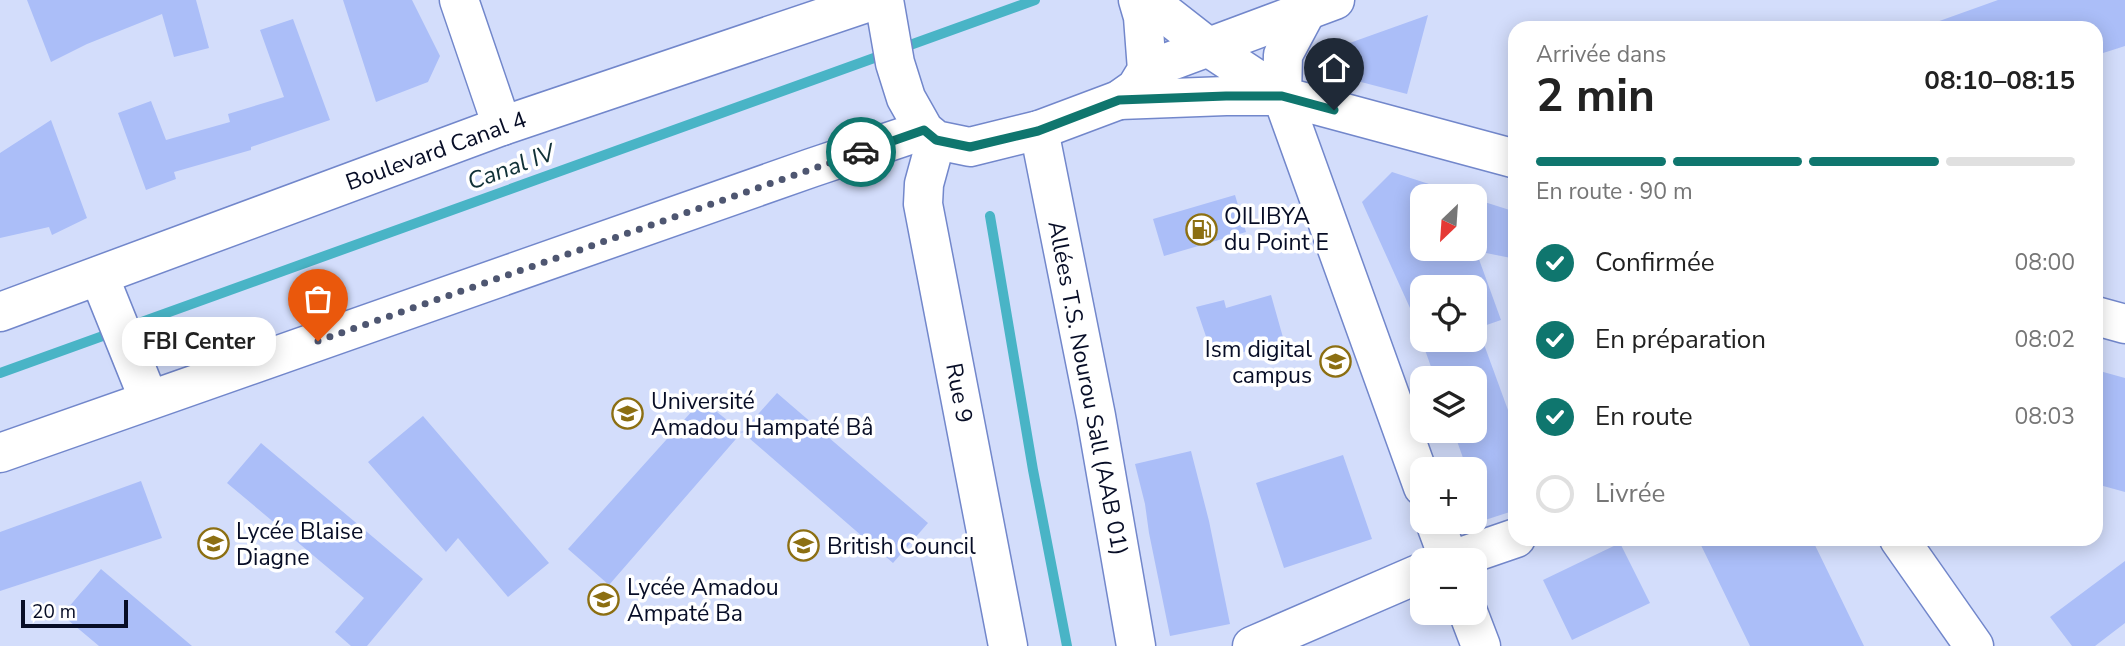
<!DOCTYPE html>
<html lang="fr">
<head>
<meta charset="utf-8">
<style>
  :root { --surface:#fff; --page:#f6f6f6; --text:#222; --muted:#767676; --line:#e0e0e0; --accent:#0f766e }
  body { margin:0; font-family:"Nunito Sans",sans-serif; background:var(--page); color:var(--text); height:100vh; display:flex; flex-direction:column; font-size:26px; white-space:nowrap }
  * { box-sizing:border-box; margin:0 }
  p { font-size:23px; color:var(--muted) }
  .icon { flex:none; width:38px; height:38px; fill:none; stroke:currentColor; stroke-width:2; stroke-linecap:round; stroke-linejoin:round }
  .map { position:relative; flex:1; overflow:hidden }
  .panel { position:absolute; left:1508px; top:21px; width:595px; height:525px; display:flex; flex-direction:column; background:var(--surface); border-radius:21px; box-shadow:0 4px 18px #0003 }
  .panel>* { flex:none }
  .needle { width:46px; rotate:205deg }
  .buttons { position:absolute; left:1410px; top:184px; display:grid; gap:14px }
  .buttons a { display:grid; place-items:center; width:77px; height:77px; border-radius:14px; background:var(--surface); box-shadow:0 4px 18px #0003; font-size:35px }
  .scale { position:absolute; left:21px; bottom:18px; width:107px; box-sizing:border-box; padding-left:7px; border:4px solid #070d26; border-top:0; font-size:19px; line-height:24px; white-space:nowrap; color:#070d26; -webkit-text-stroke:5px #fff; paint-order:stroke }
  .pin { position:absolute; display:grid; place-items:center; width:60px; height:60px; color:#fff; margin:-72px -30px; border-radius:50% 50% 50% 0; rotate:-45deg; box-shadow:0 0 7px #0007 }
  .pin .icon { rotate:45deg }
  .courier { position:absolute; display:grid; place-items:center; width:70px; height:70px; margin:-35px; border:5px solid #0f766e; border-radius:50%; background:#fff; color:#222; box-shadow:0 2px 9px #0007 }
  .bubble { position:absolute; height:49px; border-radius:21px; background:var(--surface); box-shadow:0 4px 18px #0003; font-size:23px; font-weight:700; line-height:49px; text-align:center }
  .summary em { font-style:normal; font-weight:700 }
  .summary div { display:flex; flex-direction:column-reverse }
  .summary { display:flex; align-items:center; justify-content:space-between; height:119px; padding:0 28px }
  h1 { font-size:46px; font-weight:700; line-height:52px }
  .bar { display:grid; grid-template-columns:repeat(4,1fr); gap:10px 7px; align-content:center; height:84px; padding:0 28px }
  .bar i { height:9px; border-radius:5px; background:var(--line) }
  .bar .on { background:var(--accent) }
  .bar p { grid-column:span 4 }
  ol { padding:0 28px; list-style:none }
  li { display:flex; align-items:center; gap:21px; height:77px }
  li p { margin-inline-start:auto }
  li .icon { padding:7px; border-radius:50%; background:var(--accent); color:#fff; stroke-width:4 }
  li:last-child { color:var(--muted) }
  li i { width:38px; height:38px; border:4px solid var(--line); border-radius:50% }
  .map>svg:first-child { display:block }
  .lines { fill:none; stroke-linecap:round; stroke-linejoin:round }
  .stream { stroke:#49b4c6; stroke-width:10 }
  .building { fill:#abbef8; fill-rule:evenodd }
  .minor-casing { stroke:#7287cb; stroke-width:41 }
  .major-casing { stroke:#7287cb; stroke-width:41 }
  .minor { stroke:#fff; stroke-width:38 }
  .major { stroke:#fff; stroke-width:38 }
  .done { stroke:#4e5671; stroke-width:7; stroke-dasharray:0 12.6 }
  .route { stroke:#0f766e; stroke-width:9 }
  .labels { text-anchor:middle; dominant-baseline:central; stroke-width:7; stroke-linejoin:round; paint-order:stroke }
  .street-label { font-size:23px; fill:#070d26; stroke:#fff }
  .poi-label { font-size:23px; fill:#070d26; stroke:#fff; text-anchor:start }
  .water-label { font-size:24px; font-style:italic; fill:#103137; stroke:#fff }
</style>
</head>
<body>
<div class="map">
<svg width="2125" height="646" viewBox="0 0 2125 646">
  <rect width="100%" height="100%" fill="#d3ddfb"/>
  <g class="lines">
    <path class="stream" d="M990,216L1033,470L1067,646
      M0,373L1035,0"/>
  </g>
  <path class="building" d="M27,0H196L209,48L174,57L162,14L87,44L51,62Z
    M343,0H412L440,56L428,82L376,102Z
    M1998,0H2125V46L2100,54L2096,45V28H1931V24Z
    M1428,15L1407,94L1338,76L1330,50Z
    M293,19L330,120L251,147V150L174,172L176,179L146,190L118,113L151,101L166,140L230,122L228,114L284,97L260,30Z
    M51,120L87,218L52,235L49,227L0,238V153Z
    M1392,172L1466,196H1423V248H1475V199L1516,212V259L1476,251L1501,320L1478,328L1516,432V510L1485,520L1475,492V469H1467L1453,430H1475V378H1435L1410,308L1362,202ZM1423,287H1475V340H1423Z
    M1235,195L1246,232L1164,256L1153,219Z
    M1271,295L1284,341L1214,360L1196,307L1224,300L1226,308Z
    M2096,370L2125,378V492L2096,484Z
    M777,393L928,523L893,563L742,432Z
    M702,400L742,432L609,585L568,549Z
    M423,416L549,563L508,597L458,538L446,552L368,462Z
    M261,443L423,579L367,646H351L335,632L364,598L227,483Z
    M1191,451L1209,521L1230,624L1170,636L1149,533L1145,504L1135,464Z
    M1343,455L1372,539L1284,568L1256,483Z
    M141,481L162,538L0,591V532Z
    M1698,539H1812L1864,646H1750Z
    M1620,543L1650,603L1572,640L1543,580Z
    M2125,561V623L2095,646H2072L2050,617Z
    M101,569L192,646H99L62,615Z"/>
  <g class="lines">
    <defs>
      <path id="minor" d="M459,0L502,126
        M1148,0L1208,47L1282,96
        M1307,10L1283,55L1282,96L1423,487
        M1119,100L1226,96H1282L1516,159
        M1039,130L1096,416L1136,646
        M936,140L924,184L923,204L1008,646
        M99,276L149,400
        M2096,316L2125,324
        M1435,522L1449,560
        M1899,539L1974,646
        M1452,560L1516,538
        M1468,612L1481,646
        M1252,646L1423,572"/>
      <path id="major" d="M884,0L895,63L906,98L919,121L924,130L936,140L970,147L1039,130L1119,100L1136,88L1147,70L1143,17L1138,0
        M1147,70L1335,0
        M0,312L502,126L875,0
        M0,453L811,168L924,130"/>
    </defs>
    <use href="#minor" class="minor-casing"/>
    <use href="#major" class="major-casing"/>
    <use href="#minor" class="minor"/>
    <use href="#major" class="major"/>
  </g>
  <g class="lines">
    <path class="done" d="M318,341L861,152"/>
    <path class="route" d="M861,152L924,130L936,140L970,147L1038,131L1119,100L1226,96H1282L1334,110"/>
  </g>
  <defs>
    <symbol id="fuel-ring" viewBox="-11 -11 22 22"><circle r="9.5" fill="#fff" stroke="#8c6f12" stroke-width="1.5"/><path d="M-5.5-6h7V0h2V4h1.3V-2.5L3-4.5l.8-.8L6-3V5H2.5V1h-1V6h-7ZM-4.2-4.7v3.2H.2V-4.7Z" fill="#8c6f12"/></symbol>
    <symbol id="school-ring" viewBox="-11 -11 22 22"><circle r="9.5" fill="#fff" stroke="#8c6f12" stroke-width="1.5"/><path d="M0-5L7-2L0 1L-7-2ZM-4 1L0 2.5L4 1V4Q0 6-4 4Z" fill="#8c6f12"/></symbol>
    <symbol id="university-ring" viewBox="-11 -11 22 22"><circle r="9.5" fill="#fff" stroke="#8c6f12" stroke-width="1.5"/><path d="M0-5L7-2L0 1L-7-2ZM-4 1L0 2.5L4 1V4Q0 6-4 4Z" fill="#8c6f12"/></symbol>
  </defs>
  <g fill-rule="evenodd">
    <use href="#fuel-ring" x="1184" y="212" width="35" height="35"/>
    <use href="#school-ring" x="1318" y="344" width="35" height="35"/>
    <use href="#university-ring" x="610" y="396" width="35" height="35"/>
    <use href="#school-ring" x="196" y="526" width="35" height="35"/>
    <use href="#school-ring" x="786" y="528" width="35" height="35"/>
    <use href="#school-ring" x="586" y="582" width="35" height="35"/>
  </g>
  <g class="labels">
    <g class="street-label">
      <text transform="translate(436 151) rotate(-20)">Boulevard Canal 4</text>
      <text transform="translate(1088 388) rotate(79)">Allées T.S. Nourou Sall (AAB 01)</text>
      <text transform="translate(959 393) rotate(79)">Rue 9</text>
    </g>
    <g class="poi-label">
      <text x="1224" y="216">OILIBYA<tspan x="1224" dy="26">du Point E</tspan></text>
      <text x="1312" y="349" text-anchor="end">Ism digital<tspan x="1312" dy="26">campus</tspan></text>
      <text x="651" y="401">Université<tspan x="651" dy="26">Amadou Hampaté Bâ</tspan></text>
      <text x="236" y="531">Lycée Blaise<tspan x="236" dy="26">Diagne</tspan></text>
      <text x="827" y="546">British Council</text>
      <text x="627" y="587">Lycée Amadou<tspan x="627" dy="26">Ampaté Ba</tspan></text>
    </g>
    <g class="water-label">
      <text transform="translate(511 167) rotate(-20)">Canal IV</text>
    </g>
  </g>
</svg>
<div class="buttons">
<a><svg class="needle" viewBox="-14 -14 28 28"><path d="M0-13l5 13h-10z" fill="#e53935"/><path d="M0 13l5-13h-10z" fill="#767676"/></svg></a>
<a><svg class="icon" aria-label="locate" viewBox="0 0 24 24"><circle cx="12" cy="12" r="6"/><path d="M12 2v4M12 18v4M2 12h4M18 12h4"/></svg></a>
<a><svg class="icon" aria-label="layers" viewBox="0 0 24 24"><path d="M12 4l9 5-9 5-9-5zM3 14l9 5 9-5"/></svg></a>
<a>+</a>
<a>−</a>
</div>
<div class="scale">20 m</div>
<div class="pin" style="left:318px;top:341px;background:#ea580c"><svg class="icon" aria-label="bag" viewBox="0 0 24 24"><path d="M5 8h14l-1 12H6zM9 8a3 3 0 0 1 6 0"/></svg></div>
<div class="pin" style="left:1334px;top:110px;background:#1f2937"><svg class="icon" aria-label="home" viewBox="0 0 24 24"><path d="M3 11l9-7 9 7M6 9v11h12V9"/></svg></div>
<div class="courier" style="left:861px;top:152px"><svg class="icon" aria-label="car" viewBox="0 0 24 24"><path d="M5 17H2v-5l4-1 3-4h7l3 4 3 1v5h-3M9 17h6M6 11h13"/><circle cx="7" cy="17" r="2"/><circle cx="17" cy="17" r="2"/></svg></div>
<div class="bubble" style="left:122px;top:317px;width:154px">FBI Center</div>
<section class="panel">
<div class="summary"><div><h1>2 min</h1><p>Arrivée dans</p></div><em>08:10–08:15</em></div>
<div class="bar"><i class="on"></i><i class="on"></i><i class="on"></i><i></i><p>En route · 90 m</p></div>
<ol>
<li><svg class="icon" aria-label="check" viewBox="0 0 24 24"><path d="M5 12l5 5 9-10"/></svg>Confirmée<p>08:00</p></li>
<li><svg class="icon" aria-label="check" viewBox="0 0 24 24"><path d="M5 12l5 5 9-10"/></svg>En préparation<p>08:02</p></li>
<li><svg class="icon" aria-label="check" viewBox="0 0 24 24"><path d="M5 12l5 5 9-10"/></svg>En route<p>08:03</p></li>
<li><i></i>Livrée</li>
</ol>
</section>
</div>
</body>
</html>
